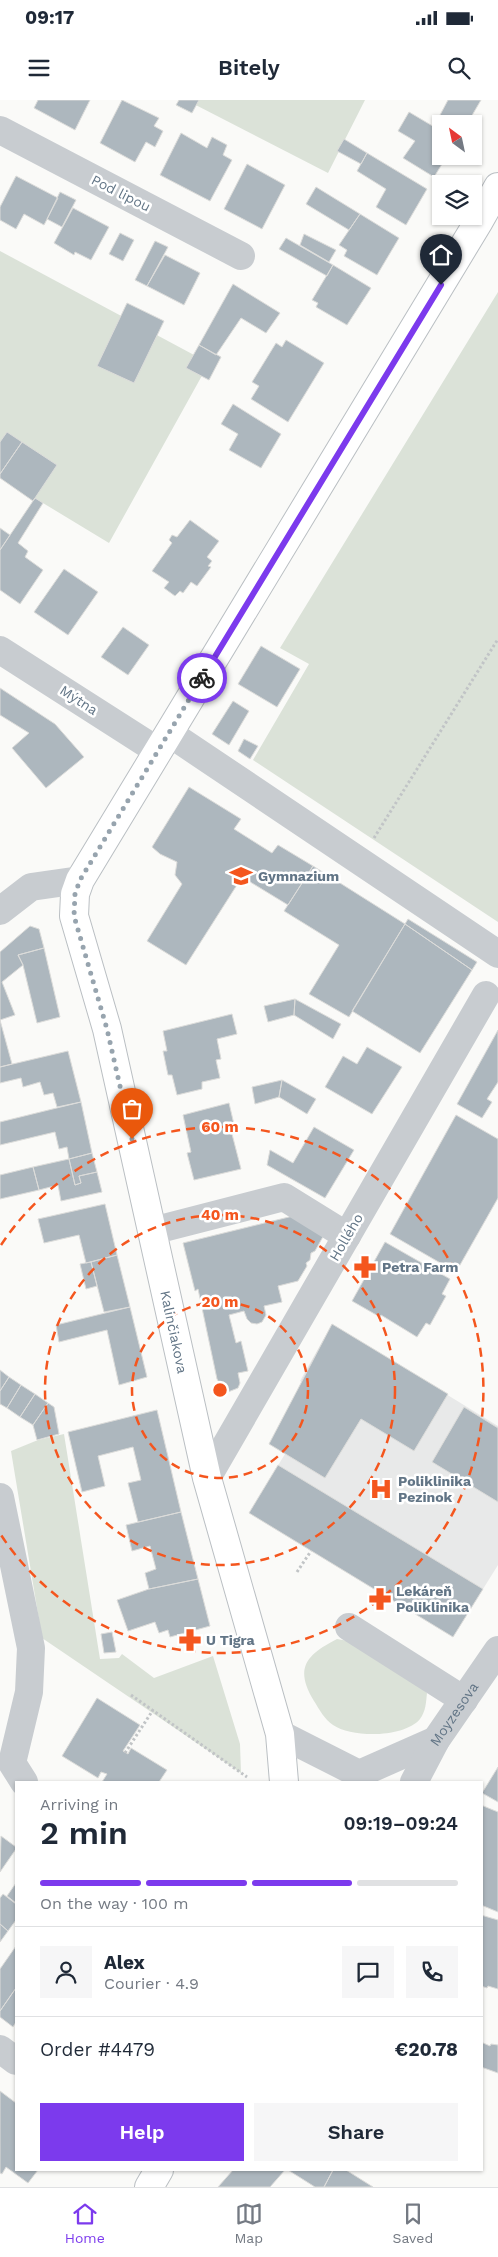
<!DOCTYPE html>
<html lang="en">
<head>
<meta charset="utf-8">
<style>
  :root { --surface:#fff; --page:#f6f6f7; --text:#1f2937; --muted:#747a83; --line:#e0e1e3; --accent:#7c3aed }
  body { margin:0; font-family:"Work Sans",sans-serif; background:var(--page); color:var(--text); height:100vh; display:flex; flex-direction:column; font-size:19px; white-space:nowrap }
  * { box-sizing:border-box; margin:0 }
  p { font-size:16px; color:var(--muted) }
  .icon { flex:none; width:28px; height:28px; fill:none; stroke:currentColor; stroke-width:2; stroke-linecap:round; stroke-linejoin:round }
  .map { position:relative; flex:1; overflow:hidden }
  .details { position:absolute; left:15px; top:1681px; width:468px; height:390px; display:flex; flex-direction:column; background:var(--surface); border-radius:0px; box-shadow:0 1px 4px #0004 }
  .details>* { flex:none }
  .needle { width:32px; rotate:327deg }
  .buttons { position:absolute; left:432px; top:15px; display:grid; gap:10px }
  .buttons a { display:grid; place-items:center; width:50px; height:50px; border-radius:0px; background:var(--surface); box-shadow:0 1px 4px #0004; font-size:25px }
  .pin { position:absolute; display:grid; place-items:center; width:42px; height:42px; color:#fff; margin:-51px -21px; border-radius:50% 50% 50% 0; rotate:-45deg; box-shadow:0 0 5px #0007 }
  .pin .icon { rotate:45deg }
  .courier { position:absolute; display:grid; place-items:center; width:50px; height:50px; margin:-25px; border:4px solid #7c3aed; border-radius:50%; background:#fff; color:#222; box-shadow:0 1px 6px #0007 }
  .headline em { font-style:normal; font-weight:600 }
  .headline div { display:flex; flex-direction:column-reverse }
  .headline { display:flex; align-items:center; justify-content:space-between; height:85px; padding:0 25px }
  h1 { font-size:32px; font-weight:600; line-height:38px }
  .bar { display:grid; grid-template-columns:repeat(4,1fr); gap:8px 5px; align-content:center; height:60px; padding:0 25px }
  .bar i { height:6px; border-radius:4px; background:var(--line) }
  .bar .selected { background:var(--accent) }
  .bar p { grid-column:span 4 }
  .line { display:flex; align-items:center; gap:12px; padding:0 25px; border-top:1px solid var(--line) }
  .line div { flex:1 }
  .round { display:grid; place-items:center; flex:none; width:52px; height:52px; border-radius:0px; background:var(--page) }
  .cta { display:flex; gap:10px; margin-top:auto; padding:10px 25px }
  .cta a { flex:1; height:58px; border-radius:0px; background:var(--accent); color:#fff; font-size:20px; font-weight:600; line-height:58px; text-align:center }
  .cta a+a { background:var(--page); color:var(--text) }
  .status { display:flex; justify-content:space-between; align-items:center; height:35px; padding:0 25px; background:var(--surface); direction:ltr }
  .status svg { height:14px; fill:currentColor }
  header { display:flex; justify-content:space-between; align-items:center; height:65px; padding:0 25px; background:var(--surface); font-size:22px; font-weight:600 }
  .dock { display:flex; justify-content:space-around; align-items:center; height:70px; border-top:1px solid var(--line); background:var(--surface); font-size:14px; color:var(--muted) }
  .dock a { display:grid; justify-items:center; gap:2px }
  .dock .selected { color:var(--accent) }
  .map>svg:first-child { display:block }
  .built { fill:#e8e9e9 }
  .green { fill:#dbe2d8 }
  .building { fill:#adb7be; stroke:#dcdcda }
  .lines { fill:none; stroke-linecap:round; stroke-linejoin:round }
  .major-casing { stroke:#babfc3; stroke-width:30 }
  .path { stroke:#c1c4c6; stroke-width:3; stroke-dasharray:2.5 2.5; stroke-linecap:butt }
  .minor { stroke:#c8ccd0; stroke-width:28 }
  .major { stroke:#fff; stroke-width:28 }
  .done { stroke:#97a4ae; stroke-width:5; stroke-dasharray:0 9 }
  .route { stroke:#7c3aed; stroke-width:6 }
  .ring { fill:none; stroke:#f4561e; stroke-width:2.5; stroke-dasharray:9 6 }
  .labels { text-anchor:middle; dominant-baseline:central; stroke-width:5; stroke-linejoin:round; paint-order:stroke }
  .street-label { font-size:14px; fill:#627586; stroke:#fff }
  .poi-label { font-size:14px; font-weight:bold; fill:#627586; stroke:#fff; text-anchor:start }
  .centre { fill:#f4561e; stroke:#fff; stroke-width:2.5 }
  .ring-label { font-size:15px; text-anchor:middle; font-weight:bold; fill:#f4561e; stroke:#fff; stroke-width:5; stroke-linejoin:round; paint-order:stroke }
</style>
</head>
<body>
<div class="status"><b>09:17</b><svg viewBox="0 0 49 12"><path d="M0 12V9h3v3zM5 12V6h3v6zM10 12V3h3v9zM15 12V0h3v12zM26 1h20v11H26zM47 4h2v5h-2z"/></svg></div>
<header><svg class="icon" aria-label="menu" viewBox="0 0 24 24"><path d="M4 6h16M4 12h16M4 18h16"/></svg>Bitely<svg class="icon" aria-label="search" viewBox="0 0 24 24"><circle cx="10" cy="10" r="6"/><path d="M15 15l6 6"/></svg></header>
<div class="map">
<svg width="498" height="2087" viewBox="0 0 498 2087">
  <rect width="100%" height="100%" fill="#fafaf8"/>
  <path class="built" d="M332,1224L498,1326V1465L453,1537L249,1413L285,1354L303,1283L300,1281Z"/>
  <path class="green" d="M186,0H365L328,73Z
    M0,151L209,263L109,443L0,377Z
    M498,192V822L253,660L309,564L280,548Z
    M64,1334L100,1559L119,1558L122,1554L154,1578L213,1556L240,1644L241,1673L42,1538L11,1351L38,1340Z
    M337,1539L371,1545L427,1593C426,1602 426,1611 420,1619C404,1638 352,1638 333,1625C325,1620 319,1609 314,1601C294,1568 306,1555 337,1539Z"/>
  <path class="building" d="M38,0H90L75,30L34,8Z
    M122,0L159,18L154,26L163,31L155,47L146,42L135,62L100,43Z
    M179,0H199L192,13L176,5Z
    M448,0H481L467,24H454L440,15Z
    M409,12L441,31V56H447L434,77L403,58L415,41L398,31Z
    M181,33L207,48L212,37L227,45L223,55L232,60L210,101L160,75Z
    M344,39L367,53L361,64L337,51Z
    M367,53L427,89L406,125L376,107L386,89L357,71Z
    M247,64L285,85L262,129L224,109Z
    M16,76L58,98L44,125L24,114L16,129L0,120V107Z
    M316,87L360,114L349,130L306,104Z
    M60,92L76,100L62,127L47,119Z
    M73,108L109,127L91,160L75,152L74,155L54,143Z
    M360,114L399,138L377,175L344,156L347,150L339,145Z
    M120,133L134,140L123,161L109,154Z
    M304,134L336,150L329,162L300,145Z
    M286,138L333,165L327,176L279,149Z
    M155,141L168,147L147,186L135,180Z
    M165,155L200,173L184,205L147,186Z
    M333,165L371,188L347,225L316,207L318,203L312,200Z
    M233,184L280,213L266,233L241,218L216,255L199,245Z
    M127,203L164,221L134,283L97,266Z
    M286,240L324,263L288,322L251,299L259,286L252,282L276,243L282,247Z
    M199,245L221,257L209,280L186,268Z
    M233,304L281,334L261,368L229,350L238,334L221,324Z
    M7,332L22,342L0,374V342Z
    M22,342L57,365L33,401L0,378V374Z
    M35,398L43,403L18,443L28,451L25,457L43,470L20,504L0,490V450Z
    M190,420L219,441L207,457L212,461L208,466L211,467L197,486L191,482L183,493L180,491L175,496L164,488L169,482L152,471L172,443L169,440L172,435L177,437Z
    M0,428L10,435L0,450Z
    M64,469L98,492L68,535L34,512Z
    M123,527L149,545L128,575L101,557Z
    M261,546L300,569L277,607L238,584Z
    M0,588L55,624L84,657L46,688L12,648L29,633L0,615Z
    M233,601L249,611L229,645L212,634Z
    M244,639L258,646L250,659L238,651Z
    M189,687L241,719L234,729L272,753L278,745L313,766L288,805L242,777L186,865L147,841L182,784L175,775L177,762L160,754L152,747Z
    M313,766L405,824L349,917L309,894L339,845L284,811Z
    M408,819L477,862L472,870L405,824Z
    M405,824L472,870L420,953L352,911Z
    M30,826L39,829L44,848L18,855L23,865L2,882L15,915L0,920V852Z
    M44,848L60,917L37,923L23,865L18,855Z
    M295,899L341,924L333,939L294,915Z
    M295,899L294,915L268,922L264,906Z
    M232,914L237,934L217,939L221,959L216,960L220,978L202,982V989L177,995L172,975H168L163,951H167L163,931Z
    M0,920L12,964L0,967Z
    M498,930V982L487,999L492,1002L482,1018L457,1004Z
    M367,947L402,967L372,1014L325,987L343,956L357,964Z
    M68,951L81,1002L57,1007L53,993L44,995L40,982L23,987L21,978L0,983V967Z
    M282,980L316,999L307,1014L279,997Z
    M282,980L279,997L255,1004L252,987Z
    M81,1002L92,1053L69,1059L67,1047L59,1049L55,1032L0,1045V1022Z
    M229,1003L236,1033L232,1034L241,1069L194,1080L187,1053L191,1052L183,1015Z
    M456,1015L498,1039V1098L456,1172L390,1134Z
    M314,1027L354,1050L325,1098L267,1065L270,1050L293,1063Z
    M92,1053L97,1072L79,1076L81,1083L75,1085L69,1059Z
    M69,1059L75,1085L81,1083L79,1076L97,1072L102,1092L61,1101L58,1085L39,1090L33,1067Z
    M33,1067L39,1090L0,1099V1075Z
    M105,1104L117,1155L86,1163L79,1135L44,1143L38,1119Z
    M293,1116L325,1133L315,1151L311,1153L310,1160L306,1163L307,1166L298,1181L278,1186L282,1202L264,1206L266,1215L262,1222L257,1224L251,1223L247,1219L244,1211L229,1215L236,1243L241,1241L248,1271L238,1273L240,1283L238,1288L228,1292L223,1289L217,1279L198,1189L195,1191L183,1143Z
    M385,1142L450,1179L442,1194L446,1196L430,1225L426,1223L417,1237L381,1215L380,1217L352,1201Z
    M117,1155L130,1207L104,1212L91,1162Z
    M91,1162L97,1186L86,1189L80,1164Z
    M130,1207L147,1277L119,1285L107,1230L59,1242L56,1225Z
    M332,1224L448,1294L414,1351L361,1319L325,1378L269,1344Z
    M0,1270L9,1277L0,1291Z
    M9,1277L21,1285L7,1308L0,1304V1291Z
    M21,1285L35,1294L20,1317L7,1308Z
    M35,1294L48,1303L33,1325L20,1317Z
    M48,1303L54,1307L59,1334L37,1340L33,1325Z
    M464,1307L498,1328V1402L432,1362Z
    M157,1310L181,1412L138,1422L128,1383L141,1380L133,1347L98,1356L105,1386L82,1392L68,1332Z
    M278,1365L483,1489L453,1537L249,1413Z
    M181,1412L198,1479L149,1489L145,1473L156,1469L150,1446L132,1451L126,1425Z
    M198,1479L210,1526L170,1537L168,1530L159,1533L155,1522L128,1531L117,1500L149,1489Z
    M112,1532L116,1552L104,1553L101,1534Z
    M97,1598L140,1625L123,1651L128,1654L131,1648L167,1670L159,1682H102L107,1674L101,1672L98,1678L62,1656Z
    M498,1667V1702L482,1693Z
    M481,1705L498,1712V1812L481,1805Z
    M1,1736L16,1747V1749L0,1772Z
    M16,1783V1803L7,1796Z
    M3,1794L16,1804V1820L8,1831L0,1824V1798Z
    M481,1815L498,1820V1889L488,1886L487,1888L481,1886Z
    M0,1824L8,1831L0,1842Z
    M16,1846V1888L0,1911V1869Z
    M16,1888V1922L13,1927L0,1917V1911Z
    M481,1942L490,1946L491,1944L498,1945V1973L481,1967Z
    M0,1991L16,2003V2070H38L28,2083L6,2067L2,2074L0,2073Z
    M233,2070H285L270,2087H218Z
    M288,2070H333L324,2087H315Z
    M333,2070H346L373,2087H324Z"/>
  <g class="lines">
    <defs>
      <path id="major" d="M284,1682L280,1634L207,1378L107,929L74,816L75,794L80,780L479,121L498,87
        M149,2087L159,2070"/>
    </defs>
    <use href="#major" class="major-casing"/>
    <path class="path" d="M374,738L498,539
      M297,1472L311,1451
      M131,1595L247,1677
      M125,1653L153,1610"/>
    <g class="minor">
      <path d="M0,30L241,156"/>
      <path d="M0,550L158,651"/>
      <path d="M169,633L498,854"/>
      <path d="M0,811L31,787L80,780"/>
      <path d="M152,1131L284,1097L347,1136"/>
      <path d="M207,1378L486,895"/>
      <path d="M0,1397L31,1548L29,1592L12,1663L24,1682"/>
      <path d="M349,1527L464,1600"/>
      <path d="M280,1634L359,1674L436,1640"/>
      <path id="s1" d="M414,1682L436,1640L498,1550"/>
      <path d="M0,1949L16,1961"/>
    </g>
    <use href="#major" class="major"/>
  </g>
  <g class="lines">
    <path class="done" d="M132,1039L107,929L74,816L75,794L80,780L202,578"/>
    <path class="route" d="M202,578L441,185"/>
  </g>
  <g class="ring">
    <circle cx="220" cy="1290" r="88"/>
    <circle cx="220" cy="1290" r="175"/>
    <path d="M1 1145A263 263 0 1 1 1 1435"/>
  </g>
  <defs>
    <symbol id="school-bare" viewBox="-9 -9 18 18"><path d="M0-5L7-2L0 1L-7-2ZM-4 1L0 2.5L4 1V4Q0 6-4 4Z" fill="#f4561e" stroke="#fff" stroke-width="2.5" paint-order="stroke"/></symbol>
    <symbol id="pharmacy-bare" viewBox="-9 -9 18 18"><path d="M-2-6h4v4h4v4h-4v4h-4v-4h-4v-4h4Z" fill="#f4561e" stroke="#fff" stroke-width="2.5" paint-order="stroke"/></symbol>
    <symbol id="hospital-bare" viewBox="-9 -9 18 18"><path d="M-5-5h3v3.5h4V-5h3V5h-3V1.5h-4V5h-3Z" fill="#f4561e" stroke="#fff" stroke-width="2.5" paint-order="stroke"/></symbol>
  </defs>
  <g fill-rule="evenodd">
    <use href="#school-bare" x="225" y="760" width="32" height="32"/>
    <use href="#pharmacy-bare" x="349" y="1151" width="32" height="32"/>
    <use href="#hospital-bare" x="365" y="1373" width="32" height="32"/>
    <use href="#pharmacy-bare" x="364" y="1483" width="32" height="32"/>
    <use href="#pharmacy-bare" x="174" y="1524" width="32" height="32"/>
  </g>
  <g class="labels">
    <g class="street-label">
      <text transform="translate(121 93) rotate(27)">Pod lipou</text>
      <text transform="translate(79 600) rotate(33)">Mýtna</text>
      <text transform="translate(346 1137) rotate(-60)">Hollého</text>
      <text transform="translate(174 1232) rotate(78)">Kalinčiakova</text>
      <text stroke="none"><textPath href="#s1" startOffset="79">Moyzesova</textPath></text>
    </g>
    <g class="poi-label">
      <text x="258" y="776">Gymnazium</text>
      <text x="382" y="1167">Petra Farm</text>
      <text x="398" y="1381">Poliklinika<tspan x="398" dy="16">Pezinok</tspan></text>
      <text x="396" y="1491">Lekáreň<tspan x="396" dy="16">Poliklinika</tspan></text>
      <text x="206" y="1540">U Tigra</text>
    </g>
  </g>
  <circle cx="220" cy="1290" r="8" class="centre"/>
  <g class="ring-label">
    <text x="220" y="1032">60 m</text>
    <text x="220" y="1120">40 m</text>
    <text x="220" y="1207">20 m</text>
  </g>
</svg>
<div class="buttons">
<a><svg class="needle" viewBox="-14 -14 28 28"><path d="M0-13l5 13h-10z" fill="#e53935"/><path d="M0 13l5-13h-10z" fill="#747a83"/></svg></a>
<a><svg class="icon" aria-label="layers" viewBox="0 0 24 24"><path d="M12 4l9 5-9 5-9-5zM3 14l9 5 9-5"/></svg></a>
</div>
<div class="pin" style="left:132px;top:1039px;background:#ea580c"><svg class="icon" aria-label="bag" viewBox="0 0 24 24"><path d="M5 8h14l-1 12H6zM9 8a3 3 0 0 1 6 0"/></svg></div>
<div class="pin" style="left:441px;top:185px;background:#1f2937"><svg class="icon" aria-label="home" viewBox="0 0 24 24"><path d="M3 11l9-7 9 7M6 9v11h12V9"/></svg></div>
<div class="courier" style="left:202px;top:578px"><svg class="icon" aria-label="bike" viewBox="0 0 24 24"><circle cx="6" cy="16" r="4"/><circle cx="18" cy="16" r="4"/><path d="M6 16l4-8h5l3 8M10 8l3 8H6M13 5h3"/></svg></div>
<section class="details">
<div class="headline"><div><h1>2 min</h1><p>Arriving in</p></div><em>09:19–09:24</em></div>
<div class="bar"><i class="selected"></i><i class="selected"></i><i class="selected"></i><i></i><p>On the way · 100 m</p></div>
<div class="line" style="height:90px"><a class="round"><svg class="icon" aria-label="person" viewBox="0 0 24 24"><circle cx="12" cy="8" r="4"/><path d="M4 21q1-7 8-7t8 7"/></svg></a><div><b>Alex</b><p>Courier · 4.9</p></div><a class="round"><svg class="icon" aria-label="chat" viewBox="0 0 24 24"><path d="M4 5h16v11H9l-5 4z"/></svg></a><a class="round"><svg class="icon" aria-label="phone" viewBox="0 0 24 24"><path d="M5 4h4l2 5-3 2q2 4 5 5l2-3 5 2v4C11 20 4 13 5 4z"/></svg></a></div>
<div class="line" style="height:65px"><div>Order #4479</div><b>€20.78</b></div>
<div class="cta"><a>Help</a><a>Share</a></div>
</section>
</div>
<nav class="dock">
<a class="selected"><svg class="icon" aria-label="home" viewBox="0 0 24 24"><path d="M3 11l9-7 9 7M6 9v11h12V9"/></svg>Home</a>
<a><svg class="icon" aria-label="map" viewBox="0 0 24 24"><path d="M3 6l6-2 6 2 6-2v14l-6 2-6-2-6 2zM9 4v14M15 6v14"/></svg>Map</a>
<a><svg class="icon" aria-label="saved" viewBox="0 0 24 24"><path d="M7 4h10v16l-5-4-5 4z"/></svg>Saved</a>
</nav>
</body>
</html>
